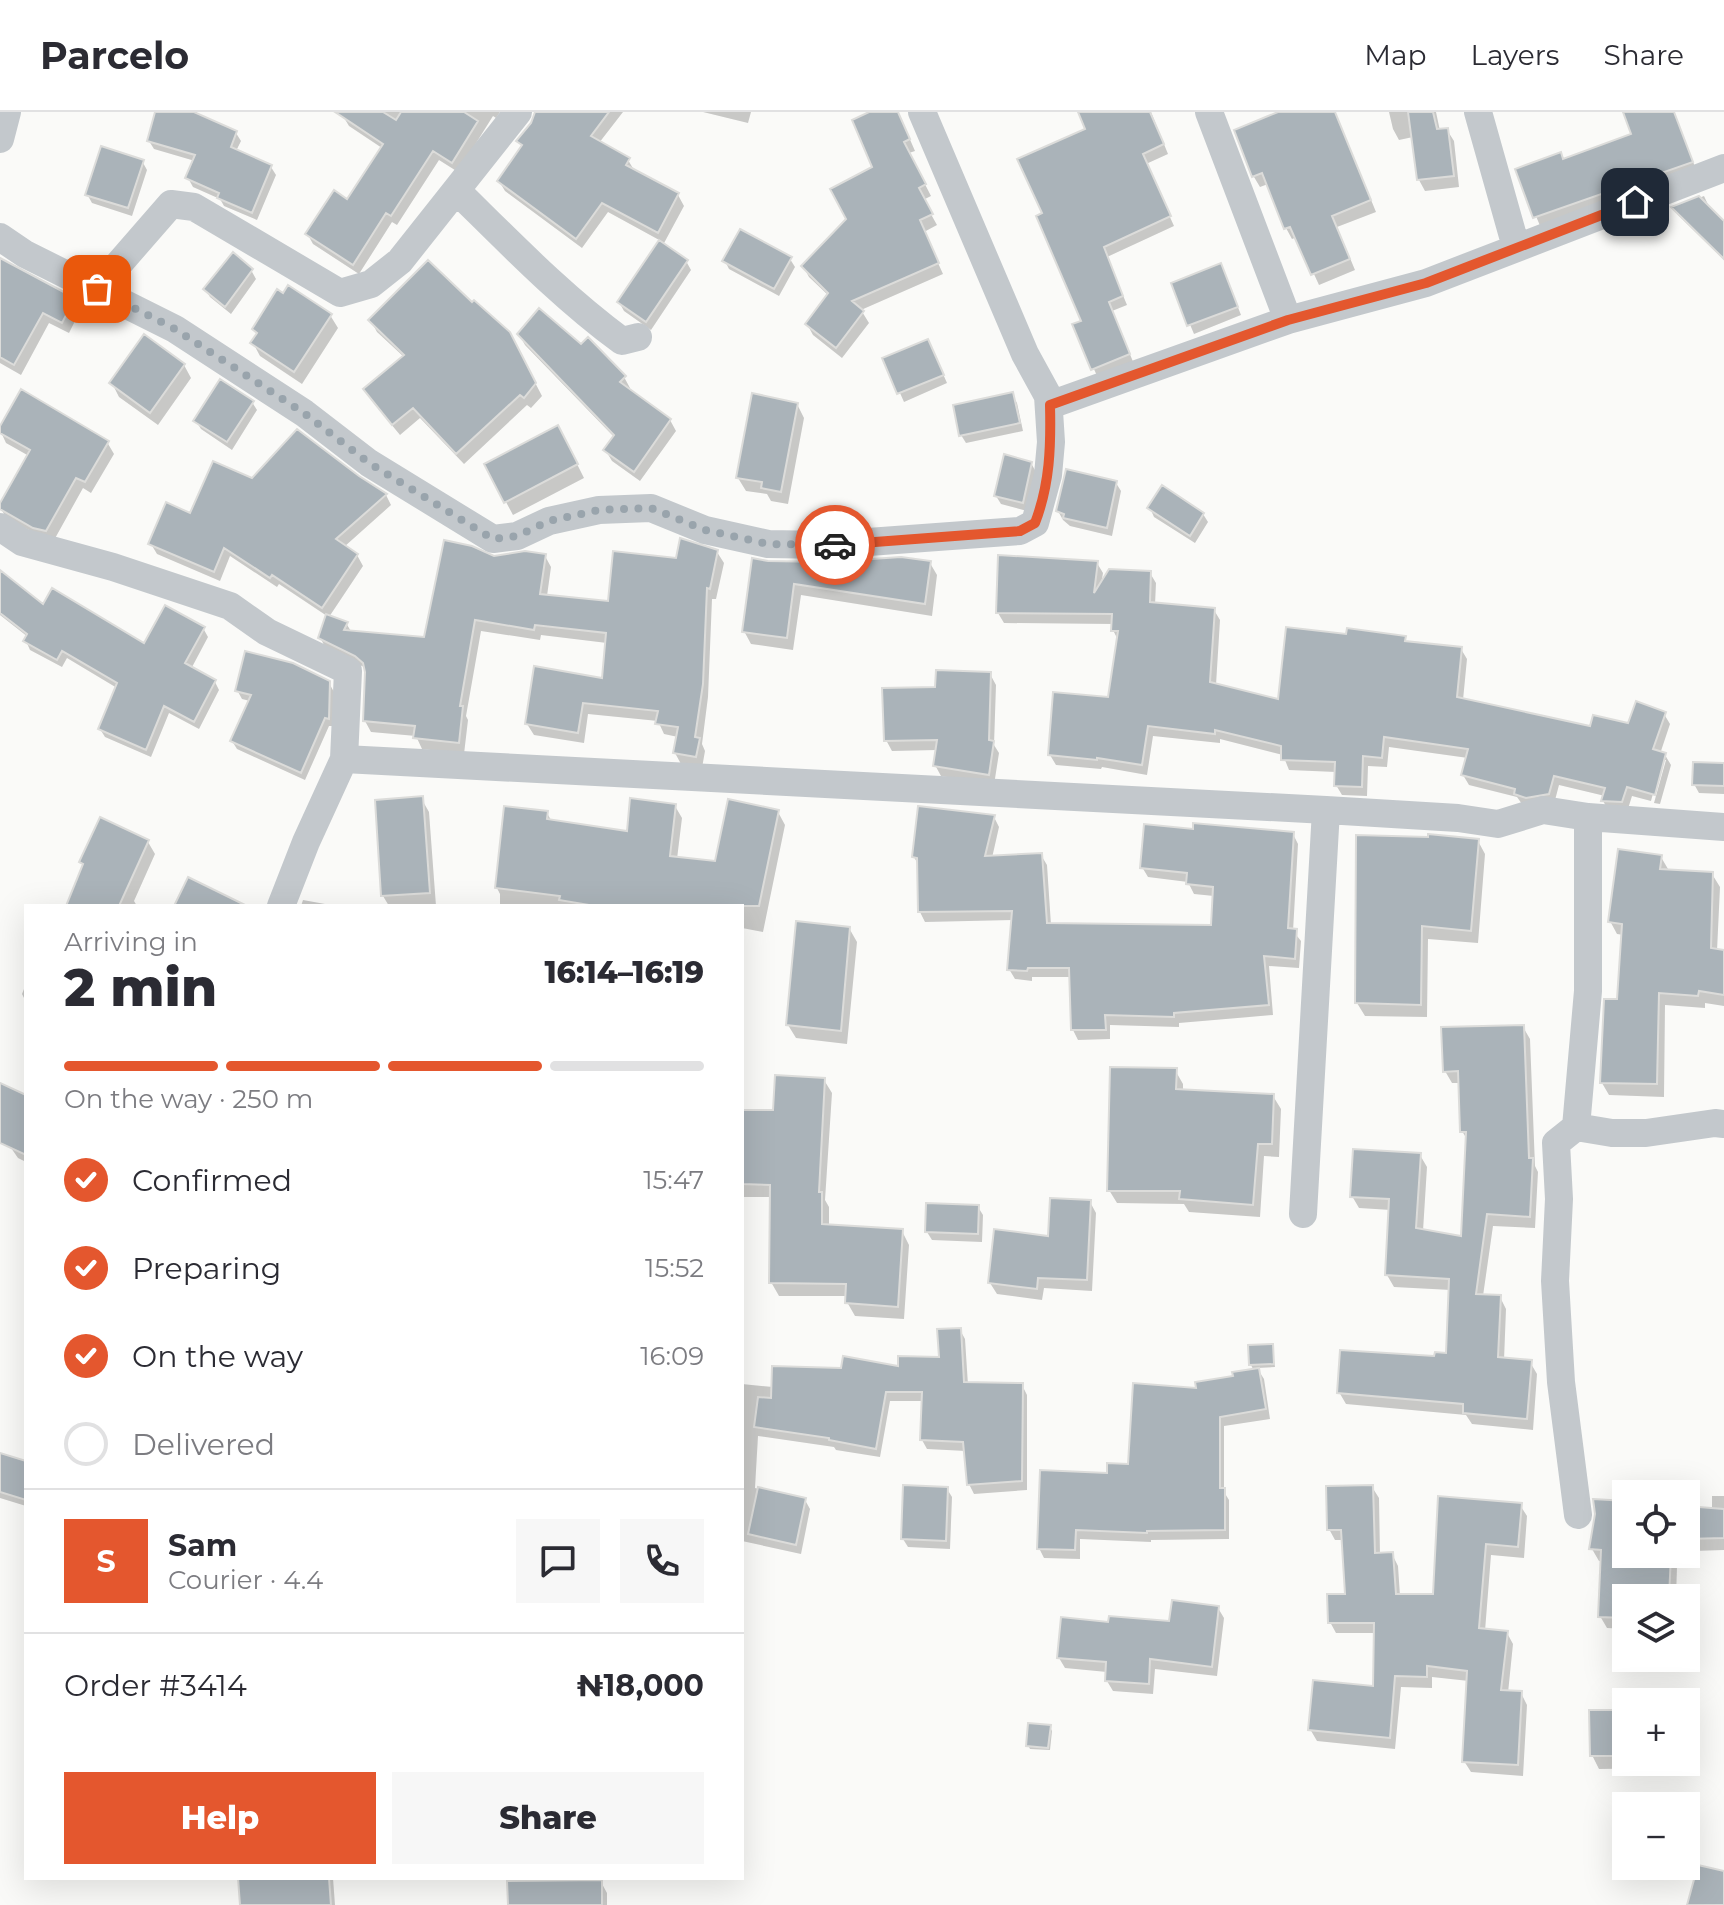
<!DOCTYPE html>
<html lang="en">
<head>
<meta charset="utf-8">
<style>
  :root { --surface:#fff; --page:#f7f7f7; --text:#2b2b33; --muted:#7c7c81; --line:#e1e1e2; --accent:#e4572e }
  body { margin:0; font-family:Montserrat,sans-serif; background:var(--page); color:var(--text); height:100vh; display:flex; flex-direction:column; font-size:30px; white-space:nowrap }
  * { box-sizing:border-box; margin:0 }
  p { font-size:26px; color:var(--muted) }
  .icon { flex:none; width:44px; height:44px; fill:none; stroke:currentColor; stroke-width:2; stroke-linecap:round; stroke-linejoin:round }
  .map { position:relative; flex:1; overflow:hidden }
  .drawer { position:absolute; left:24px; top:792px; width:720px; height:976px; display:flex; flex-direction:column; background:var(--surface); border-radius:0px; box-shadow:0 8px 32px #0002 }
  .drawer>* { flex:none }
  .tools { position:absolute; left:1612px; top:1368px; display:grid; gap:16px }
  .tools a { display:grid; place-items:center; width:88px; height:88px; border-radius:0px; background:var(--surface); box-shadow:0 8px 32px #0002; font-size:40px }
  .pin { position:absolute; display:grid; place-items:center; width:68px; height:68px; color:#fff; margin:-34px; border-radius:16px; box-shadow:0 4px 12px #0006 }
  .courier { position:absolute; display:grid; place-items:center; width:80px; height:80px; margin:-40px; border:6px solid #e4572e; border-radius:50%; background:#fff; color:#222; box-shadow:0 2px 10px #0007 }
  .headline em { font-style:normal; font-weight:800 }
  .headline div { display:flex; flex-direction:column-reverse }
  .headline { display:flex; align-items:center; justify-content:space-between; height:136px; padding:0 40px }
  h1 { font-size:52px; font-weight:800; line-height:60px }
  .bar { display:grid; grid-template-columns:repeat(4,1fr); gap:12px 8px; align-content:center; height:96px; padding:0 40px }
  .bar i { height:10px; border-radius:6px; background:var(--line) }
  .bar .active { background:var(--accent) }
  .bar p { grid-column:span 4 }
  .line { display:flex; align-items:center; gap:20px; padding:0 40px; border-top:2px solid var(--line) }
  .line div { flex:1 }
  .round { display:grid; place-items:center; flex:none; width:84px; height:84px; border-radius:0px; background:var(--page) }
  ol { padding:0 40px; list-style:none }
  li { display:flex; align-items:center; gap:24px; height:88px }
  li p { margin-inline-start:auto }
  li .icon { padding:8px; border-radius:50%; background:var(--accent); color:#fff; stroke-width:4 }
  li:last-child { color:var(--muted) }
  li i { width:44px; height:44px; border:4px solid var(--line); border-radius:50% }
  .primary-button { display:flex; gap:16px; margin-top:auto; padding:16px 40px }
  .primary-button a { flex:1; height:92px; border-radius:0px; background:var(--accent); color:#fff; font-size:32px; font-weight:800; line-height:92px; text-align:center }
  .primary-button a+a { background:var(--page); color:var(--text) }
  header { display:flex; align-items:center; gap:48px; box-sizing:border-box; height:112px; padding:0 40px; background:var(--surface); border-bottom:2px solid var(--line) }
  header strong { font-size:38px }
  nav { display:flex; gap:44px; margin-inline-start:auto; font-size:28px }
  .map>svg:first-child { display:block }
  .shadow { fill:#0003 }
  .building { fill:#aab3b9; stroke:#dcdcda; stroke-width:2 }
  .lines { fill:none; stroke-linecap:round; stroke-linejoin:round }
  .street { stroke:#c3c8cc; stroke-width:28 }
  .done { stroke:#99a4ac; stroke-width:8; stroke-dasharray:0 14.4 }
  .route { stroke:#e4572e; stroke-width:10 }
</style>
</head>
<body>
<header>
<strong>Parcelo</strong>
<nav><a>Map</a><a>Layers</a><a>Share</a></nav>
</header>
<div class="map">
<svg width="1724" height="1793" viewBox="0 0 1724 1793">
  <rect width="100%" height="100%" fill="#fafaf8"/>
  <path class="shadow" d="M157,0H197L196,3L236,21L241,29L236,39L271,55L276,63L257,108L224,94L220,87L193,75L188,66L195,49L154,37L149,29Z
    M345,0H500L496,6L493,4L458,60L439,48L397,113L392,110L359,162L313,132L308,123L347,89L382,36L349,14L343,4Z
    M537,0H623L599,31L628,48L634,58L678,83L684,94L663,133L686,149L691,158L651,218L624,199L619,190L661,129L608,100L582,136L505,79L499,69L523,36L519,30L533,12Z
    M703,0H751L748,11Z
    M874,0H898L915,39L909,41L931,84L923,88L937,113L924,120L943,162L861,198L869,211L842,246L813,223L807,212L829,184L809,165L803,154L848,107L875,56Z
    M1080,0H1151L1168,42L1146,52L1174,114L1107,145L1127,193L1112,199L1134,252L1098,266L1074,213L1083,210L1045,102L1087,18Z
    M1279,0H1335L1376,100L1337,115L1355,158L1319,173L1297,125L1292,127L1286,116L1268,72L1260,75L1254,65L1236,19Z
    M1389,0H1436L1440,19L1447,18L1454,29L1459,75L1425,79L1419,68L1413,25L1399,28L1393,17Z
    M1625,0H1674L1697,60L1541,116L1517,59L1564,49L1634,23Z
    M142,49L147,58L132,104L92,91L87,82Z
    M1704,84L1711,99L1724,112V148L1678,103L1674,96Z
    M0,147L74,188L80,199L69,221L49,211L21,263L0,251Z
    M790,147L795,155L779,184L729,157L725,149Z
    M251,158L256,167L231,202L210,185L205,177Z
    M1225,162L1241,203L1194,222L1173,172Z
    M330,203L338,216L302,272L260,244L253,231L258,223L254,217Z
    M371,209L516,234L542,284L531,296L527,293L464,352L420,306L400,323L372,289L365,278L404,245L377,220Z
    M519,222L581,234L624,265L630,276L628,278L670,308L676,319L640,369L612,349L606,339L615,326L525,233Z
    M932,237L947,271L904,290L885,247Z
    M184,253L191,266L158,313L119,285L112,271Z
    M1012,283L1017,291L1023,319L966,331L961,323Z
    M252,290L257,298L232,338L201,317L196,309Z
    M797,292L804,306L788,392L771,389L767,382L746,379L738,366Z
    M0,318L107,330L114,342L91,381L83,376L53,430L7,407L0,395L29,344L6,331Z
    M565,328L584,366L513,403L506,390Z
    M1031,351L1036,360L1027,399L1001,392L996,384Z
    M358,366L386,383L391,393L344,435L357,443L363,454L329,505L346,511L352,521L426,527L494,446L545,444L551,455L547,484L609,491L677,448L717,440L724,451L716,487H712L708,585L702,632L705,639L702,656L681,652L675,641L678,625L664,622L658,609L588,602L584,631L534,623L527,612L604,568L607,531L541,523L540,528L481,519L466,604L468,608L464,642L422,637L416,624L371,620L365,609L367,560L364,555L326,537L320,525L327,504L279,472L277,475L230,444L220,469L157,442L151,432L191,403L252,369Z
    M1116,371L1121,379L1112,424L1070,414L1063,408L1058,399Z
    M1150,396L1203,402L1208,410L1195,431L1154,405Z
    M768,451H930L937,463L932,504L801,483L793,538L751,532L744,519Z
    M1097,451L1103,461L1101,473L1150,461L1156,471L1155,493L1214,498L1220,508L1216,573L1279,589L1348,525L1404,526L1407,531L1461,537L1467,547L1463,588L1592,617L1629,614L1664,602L1670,612L1660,642L1665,643L1671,653L1660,692L1654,691L1666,648H1662L1651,689L1632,684L1627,700L1609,699L1603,689L1605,684L1559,673L1554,692H1522L1517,685L1469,673L1463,663L1468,646L1389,635L1387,655L1368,654L1367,684L1342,683L1336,673V660L1289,658L1283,643L1220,627V631L1153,624L1147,663L1102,655L1101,657L1056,653L1050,643L1109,587L1118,528L1113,518V512L1004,511L998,501Z
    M0,461L44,495L145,534L203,516L208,525L191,557L215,570L219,578L199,617L169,601L151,645L105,625L100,617L117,576L67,546L62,555L30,538L26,529L28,525L0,503Z
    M990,562L996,573L994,633L999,641L994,673L941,664L935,653L937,638L892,639L886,628L937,577Z
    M329,571L334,580L333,614H329L305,668L237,637L232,629L250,589L242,587L237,578Z
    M1724,653V682L1699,681L1694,672Z
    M421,686L429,700L436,794H389L383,784Z
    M675,694L682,706L677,747L717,751L778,700L785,713L763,820L742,816V794H500V782L497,776L547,701L552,710L628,722Z
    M994,705L999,715L992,746L1041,743L1047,753L1051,813L1213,815L1214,784L1194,782L1188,770L1148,765L1142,755L1194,719L1293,722L1298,732L1293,819L1301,829L1299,856L1269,854L1273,903L1179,911V915L1110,913V927L1078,928L1073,918L1071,865H1032V869L1015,867L1009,857L1013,808L925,810L920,800L919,754L914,745Z
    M1478,729L1485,742L1478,831L1428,827L1427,905L1365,904L1357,891Z
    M148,730L155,742L134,789L137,794H68L84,755L81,750Z
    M1661,745L1668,757L1712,762L1720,775L1717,839L1724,840V894L1705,891V896L1665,893L1664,985L1609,983L1602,971L1618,889L1624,823L1617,822L1610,809Z
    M303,788L325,792L327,794H301Z
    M849,816L857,830L847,932L796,926L788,913Z
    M26,872V890L22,882Z
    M1523,915L1530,927L1535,1054L1538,1060L1535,1116L1493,1114L1483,1184L1500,1185L1506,1197L1504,1248L1530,1250L1537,1262L1533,1318L1472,1312L1466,1303L1346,1292L1339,1280L1448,1244L1451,1178L1394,1175L1387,1163L1391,1098L1359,1096L1352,1084L1420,1043L1427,1055L1423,1119L1463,1126L1468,1029L1462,1019L1460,971H1452L1445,959Z
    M1175,958L1183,972V980L1273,984L1281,997L1279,1045L1264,1044L1260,1105L1189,1100L1184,1092L1117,1091L1109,1078Z
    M824,968L832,981L825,1088L829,1095V1114L902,1119L909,1133L904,1207L855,1204L847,1190L848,1184H779L771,1170L772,1085H742V1000H775Z
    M0,973L26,985V1050L18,1046L0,1020Z
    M1090,1090L1096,1101L1092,1179L1044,1176L1042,1188L997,1182L990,1171L1050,1126Z
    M978,1095L983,1103L982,1130L932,1128L927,1120Z
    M960,1218L965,1227L968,1273H1022L1027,1283V1378L974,1382L969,1372L966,1339L927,1337L922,1328L923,1289H890L880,1345L836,1338L834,1335L758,1324L755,1376L805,1388L810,1397L801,1442L742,1429V1272L773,1275L900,1256L941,1247Z
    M1272,1234L1275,1255L1257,1256L1264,1267L1270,1307L1224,1314V1380L1229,1388V1427L1151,1428V1430L1080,1427V1447L1044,1446L1039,1436L1109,1363L1130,1354L1198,1278L1254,1259L1251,1253Z
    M0,1343L26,1351V1394L0,1386Z
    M1372,1375L1379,1386L1380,1443L1392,1442L1398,1454L1400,1484H1435L1520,1393L1527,1404L1524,1446L1491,1443L1485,1519L1507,1521L1513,1532L1508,1581H1521L1527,1593L1523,1664L1471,1660L1464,1649L1469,1569L1432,1565V1576L1401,1575L1395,1637L1317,1629L1310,1617L1375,1576V1521H1336L1330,1510L1347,1484L1343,1428H1335L1329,1417Z
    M947,1377L952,1385L950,1437L908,1435L903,1427Z
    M1712,1384H1724V1438L1693,1439L1692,1456L1677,1455L1676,1486H1626V1517L1607,1516L1600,1504L1603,1449H1599L1592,1437L1626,1391V1442H1686V1396L1712,1398Z
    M1218,1496L1224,1506L1217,1564L1155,1557L1153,1582L1113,1579L1107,1569V1560L1065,1556L1059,1546L1110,1512L1171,1511Z
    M1626,1600V1650H1668V1656L1599,1657L1592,1643Z
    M1050,1615L1052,1619L1050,1638L1030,1637L1028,1633Z
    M240,1766H333L335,1793H242Z
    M601,1770L607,1781V1793H510Z"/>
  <path class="building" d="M155,0H194L237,19L231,35L272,53L252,101L217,86L219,81L185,66L195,43L147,29Z
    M335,0H383L396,8L401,0H464L478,9L452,51L433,39L391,104L386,101L353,153L305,122L334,78L347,87L383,32Z
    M535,0H609L591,24L630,46L626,53L679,81L658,121L602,91L576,127L497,69L522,33L516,29L531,11Z
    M869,0H898L910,27L904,30L926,72L919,76L933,102L920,108L939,151L852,189L864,199L836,236L805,212L828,181L801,154L846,107L830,77L872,55L852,8Z
    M1078,0H1150L1164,32L1143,42L1171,104L1104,135L1123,184L1109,190L1130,242L1091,258L1072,212L1081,209L1036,104L1042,101L1017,47L1085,17Z
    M1278,0H1335L1371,88L1332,104L1350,147L1311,163L1290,115L1284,117L1262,61L1252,65L1234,18Z
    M1408,0H1433L1437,17L1448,16L1454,64L1417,68Z
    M1623,0H1674L1693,50L1533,106L1515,57L1561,40L1563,47L1631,22Z
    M101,34L144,48L128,96L85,83Z
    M1699,84L1724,109V147L1671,95Z
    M740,117L792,145L774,177L722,149Z
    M659,128L688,148L646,210L617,190Z
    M233,140L253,157L225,195L203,177Z
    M0,146L75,186L62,211L43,201L14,253L0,245Z
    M428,148L472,190L474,188L510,220L536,271L524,286L520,283L456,342L413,296L392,313L363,277L404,243L368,208Z
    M1221,151L1238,195L1187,214L1171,171Z
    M288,173L332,202L294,260L250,231L257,221L252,217L277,177L283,181Z
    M539,196L581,232L588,225L626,264L620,270L671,307L634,360L603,338L614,323L517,222Z
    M144,222L185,252L150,301L109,271Z
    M928,227L944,263L897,282L882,246Z
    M220,267L254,289L227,330L193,309Z
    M21,277L109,329L85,370L76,366L46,419L33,416L0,397V391L30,338L0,321V314Z
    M1013,280L1020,311L959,324L953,293Z
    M752,281L798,291L781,380L761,376L762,370L736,366Z
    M558,313L578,352L504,391L484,352Z
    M297,317L359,364L387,382L336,427L358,442L322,496L272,463L270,466L224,436L214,460L148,432L166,390L190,401L213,349L252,366Z
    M1004,342L1032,350L1023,391L994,384Z
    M1066,357L1117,369L1107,416L1063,406L1064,402L1056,399Z
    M1162,373L1204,401L1190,424L1147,396Z
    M680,426L718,438L710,477L707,476L703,572L695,625L700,626L696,645L673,641L678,615L655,612L658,599L583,591L578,621L525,612L534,554L602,566L606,521L535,513L534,518L475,508L460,594H463L459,631L413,626L415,614L363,609L365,560L363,551L355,544L318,526L326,502L348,510L344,518L424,525L444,428L472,434L494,444L525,439L546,442L540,482L608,489L613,439L676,446Z
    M998,443L1098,449L1094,481L1109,457L1151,459L1150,490L1215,496L1210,570L1278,587L1286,515L1346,522L1347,516L1406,524L1405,529L1462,535L1457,585L1590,614L1593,603L1628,611L1636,589L1666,600L1653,637L1666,641L1655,683L1627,675L1622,690L1601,689L1605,676L1554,664L1549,682L1526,686L1514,682L1515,677L1461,663L1468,637L1384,625L1382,646L1363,644L1362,675L1334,674L1335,650L1281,648V634L1215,618V622L1148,614L1142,653L1097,646V648L1048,643L1053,580L1108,585L1118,519H1111L1112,502L996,501Z
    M901,445L931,449L925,492L794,472L787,526L742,520L752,446L768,449L827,450Z
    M0,458L43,492L52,476L144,531L165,493L205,515L185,551L216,568L194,610L164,594L146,638L98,617L117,571L62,539L57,548L23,529L27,522L0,501Z
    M245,539L293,551L330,569L329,607L325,606L301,661L230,629L251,583L235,579Z
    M936,558L991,560L989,628L994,629L989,663L933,654L937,628L884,629L882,576L935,575Z
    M1693,650L1724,651V674L1692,673Z
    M423,684L430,781L381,784L375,688Z
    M630,686L676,692L670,744L715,749L728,687L779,698L759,794H595L559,788L560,784L495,776L504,694L548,699L547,707L627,719Z
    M918,694L995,703L985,744L1042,741L1047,811L1211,813L1213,775L1186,772L1187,761L1140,756L1144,712L1193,717V711L1294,720L1288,816L1297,817L1295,847L1264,844L1269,893L1174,901V905L1105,903L1106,918H1071L1069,856H1028L1027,859L1007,858L1012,799L918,800L917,746L912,745Z
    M100,705L149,728L119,794H66L83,752L79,750Z
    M1428,722L1479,727L1471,819L1422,814L1421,893L1355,891L1356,723L1428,725Z
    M1618,737L1662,743L1660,757L1713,760L1711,836L1724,838V883L1699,879L1698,884L1659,881L1657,972L1600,971L1604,887H1617L1622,812L1608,810Z
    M188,765L247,794H174Z
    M796,809L850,815L841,919L786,913Z
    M1524,913L1529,1046H1533L1530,1105L1487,1102L1476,1182L1501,1183L1498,1245L1532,1248L1527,1307L1463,1301V1292L1337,1281L1340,1238L1434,1244L1435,1240L1446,1241L1449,1167L1385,1163L1389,1087L1350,1085L1353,1037L1421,1041L1416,1116L1461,1124L1466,1020H1460L1458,959L1443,960L1441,915Z
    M1110,955L1177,956L1176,977L1274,982L1272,1032H1258L1253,1093L1179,1087L1180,1079H1107Z
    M775,963L825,966L819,1080H822V1112L903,1117L898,1195L845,1191L846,1172L769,1171L770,1073L742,1072V998H773Z
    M0,971L26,983V1043L0,1031Z
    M1050,1086L1091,1088L1087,1168L1038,1166L1037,1177L988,1171L994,1117L1048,1124Z
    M926,1091L979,1093L978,1122L925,1120Z
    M961,1216L964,1270L1023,1271L1022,1369L967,1373L963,1330L920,1328L922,1280H886L876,1337L829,1328V1326L754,1315L758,1285L771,1286L772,1254L841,1256L843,1244L898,1254V1244L939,1245L937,1217Z
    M1273,1232L1274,1252L1249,1253L1248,1233Z
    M1259,1256L1266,1297L1220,1305V1376H1225V1418L1147,1419V1421L1076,1418L1075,1438L1037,1437L1040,1358L1107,1361V1351L1128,1352L1133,1271L1196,1276L1195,1270L1233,1264L1232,1260Z
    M0,1341L26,1349V1388L0,1380Z
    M903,1373L948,1375L946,1429L901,1427Z
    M1373,1373L1375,1441L1393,1440L1396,1482H1433L1438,1384L1522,1391L1518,1435L1486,1432L1479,1516L1508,1519L1501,1578L1522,1579L1518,1653L1462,1650L1467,1559L1427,1554V1565L1395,1564L1390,1626L1308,1618L1313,1568L1373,1574L1374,1511H1328L1327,1482H1345L1341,1418H1327L1326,1374Z
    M758,1375L806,1386L796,1433L748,1422Z
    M1593,1387L1626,1389V1442H1671L1669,1486H1626V1506L1598,1505L1601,1438L1589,1437L1595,1402Z
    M1686,1394L1724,1397V1426L1686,1427Z
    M1172,1488L1219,1494L1212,1555L1150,1547L1149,1572L1105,1569L1106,1550L1057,1546L1061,1505L1108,1510L1109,1504L1169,1509Z
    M1589,1598H1626V1644H1590Z
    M1028,1611L1051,1613L1048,1636L1026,1634Z
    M1698,1753L1724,1759V1793H1687Z
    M238,1766H329L331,1793H240Z
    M602,1768V1793H508L507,1769Z"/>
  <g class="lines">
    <path class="street" d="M1209,0L1288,208
      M1478,0L1516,135
      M0,27L7,0
      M457,79C510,131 562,185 622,229L638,225
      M0,125L25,142L175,217L304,301L369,351L493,427L517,424L549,409L599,398L651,396L705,418L768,432L827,433L1020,419L1035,411L1048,363L1051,330L1048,284L1025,242L922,0
      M97,177L171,92L194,95L340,181L371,172L400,149L518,0
      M1050,293L1288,208L1426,171L1724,56
      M0,415L22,430L113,455L230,494L267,520L348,559L344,647L1326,698
      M281,794L306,730L344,647
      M1576,1015L1612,1021H1646L1715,1011L1724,1012
      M1303,1102L1326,698L1458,706L1498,712L1543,698L1588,705L1724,715
      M1578,1403L1561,1270L1555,1169L1559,1087L1556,1031L1576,1015L1588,879V705"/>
  </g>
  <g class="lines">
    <path class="done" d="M97,177L175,217L304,301L369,351L493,427L517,424L549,409L599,398L651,396L705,418L768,432L835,433"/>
    <path class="route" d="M835,433L1020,419L1035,411C1050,372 1051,334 1050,293L1288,208L1426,171L1635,90"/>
  </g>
</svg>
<div class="tools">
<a><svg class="icon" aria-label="locate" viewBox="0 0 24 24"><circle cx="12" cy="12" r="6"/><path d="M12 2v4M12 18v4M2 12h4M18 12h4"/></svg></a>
<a><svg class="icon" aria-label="layers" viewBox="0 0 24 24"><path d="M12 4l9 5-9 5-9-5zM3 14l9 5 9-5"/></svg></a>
<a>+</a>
<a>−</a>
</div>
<div class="pin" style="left:97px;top:177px;background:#ea580c"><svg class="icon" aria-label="bag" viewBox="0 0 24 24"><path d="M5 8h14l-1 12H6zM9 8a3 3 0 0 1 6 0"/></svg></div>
<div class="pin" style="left:1635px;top:90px;background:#1f2937"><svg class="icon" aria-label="home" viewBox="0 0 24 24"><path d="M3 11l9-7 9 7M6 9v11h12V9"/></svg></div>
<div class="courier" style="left:835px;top:433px"><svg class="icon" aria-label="car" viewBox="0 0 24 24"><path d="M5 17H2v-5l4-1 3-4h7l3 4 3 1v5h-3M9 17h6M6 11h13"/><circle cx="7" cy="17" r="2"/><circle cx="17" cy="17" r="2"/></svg></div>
<section class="drawer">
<div class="headline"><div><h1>2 min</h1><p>Arriving in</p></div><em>16:14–16:19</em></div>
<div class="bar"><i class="active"></i><i class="active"></i><i class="active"></i><i></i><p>On the way · 250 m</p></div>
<ol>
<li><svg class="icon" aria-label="check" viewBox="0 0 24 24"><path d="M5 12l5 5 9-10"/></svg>Confirmed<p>15:47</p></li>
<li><svg class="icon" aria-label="check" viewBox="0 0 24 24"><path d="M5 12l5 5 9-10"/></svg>Preparing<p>15:52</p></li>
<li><svg class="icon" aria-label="check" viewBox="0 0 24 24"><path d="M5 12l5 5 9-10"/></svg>On the way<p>16:09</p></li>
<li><i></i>Delivered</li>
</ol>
<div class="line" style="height:144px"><b class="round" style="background:var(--accent);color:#fff">S</b><div><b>Sam</b><p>Courier · 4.4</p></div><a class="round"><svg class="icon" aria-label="chat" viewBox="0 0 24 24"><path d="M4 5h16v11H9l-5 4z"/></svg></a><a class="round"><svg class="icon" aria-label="phone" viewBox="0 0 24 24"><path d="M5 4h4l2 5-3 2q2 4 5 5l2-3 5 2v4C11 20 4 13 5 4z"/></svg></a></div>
<div class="line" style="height:104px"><div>Order #3414</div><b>₦18,000</b></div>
<div class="primary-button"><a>Help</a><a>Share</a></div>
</section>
</div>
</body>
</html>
